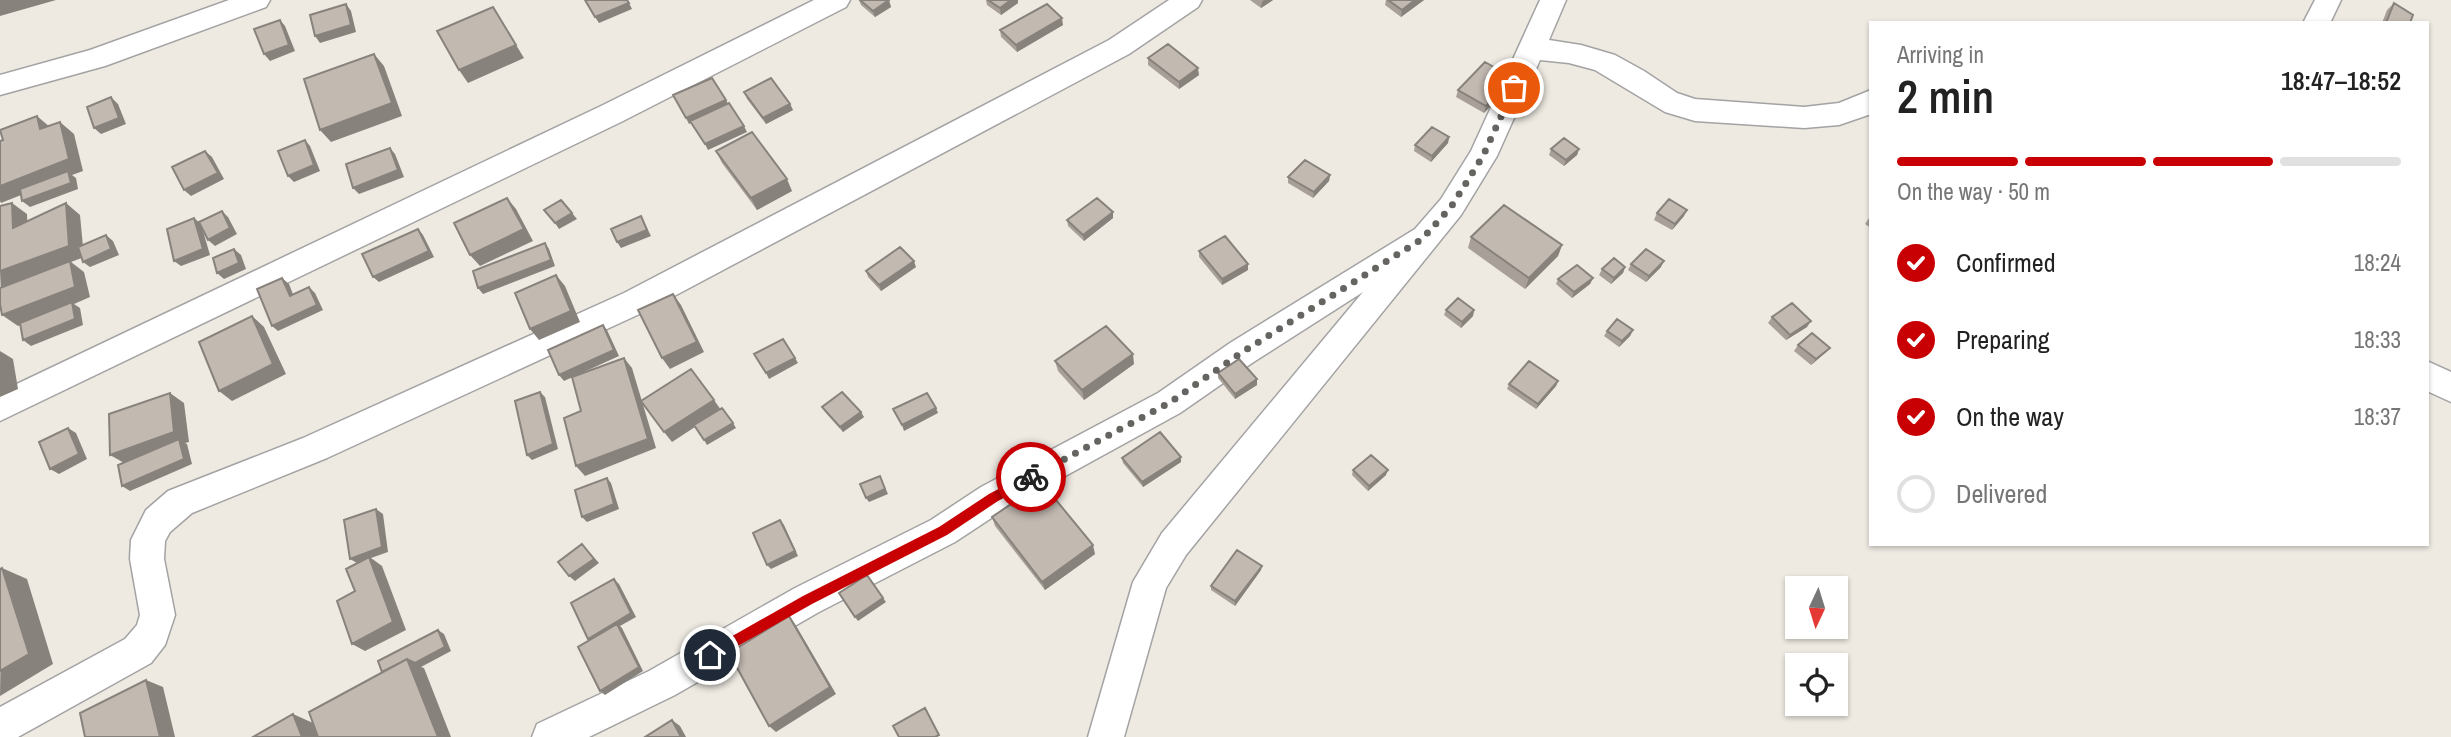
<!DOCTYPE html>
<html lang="en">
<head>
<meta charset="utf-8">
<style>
  :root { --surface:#fff; --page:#f2f2f2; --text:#222; --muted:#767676; --line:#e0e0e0; --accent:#c90003 }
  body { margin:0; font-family:"Archivo Narrow",sans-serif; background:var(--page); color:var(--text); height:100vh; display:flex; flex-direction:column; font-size:26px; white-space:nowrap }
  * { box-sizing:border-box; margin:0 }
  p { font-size:23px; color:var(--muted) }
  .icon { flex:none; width:38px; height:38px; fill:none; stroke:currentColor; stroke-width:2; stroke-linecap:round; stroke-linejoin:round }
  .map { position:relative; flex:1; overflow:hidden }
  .side { position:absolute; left:1869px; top:21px; width:560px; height:525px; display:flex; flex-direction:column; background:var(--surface); border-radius:0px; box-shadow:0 2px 5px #0004 }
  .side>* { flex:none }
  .needle { width:46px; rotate:184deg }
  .buttons { position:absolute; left:1785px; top:576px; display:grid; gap:14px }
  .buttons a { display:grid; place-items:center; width:63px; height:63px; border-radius:0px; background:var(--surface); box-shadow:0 2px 5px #0004; font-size:35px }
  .pin { position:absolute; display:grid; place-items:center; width:60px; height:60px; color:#fff; margin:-30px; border:4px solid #fff; border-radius:50%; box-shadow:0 2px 7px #0007 }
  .courier { position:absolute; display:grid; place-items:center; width:70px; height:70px; margin:-35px; border:5px solid #c90003; border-radius:50%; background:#fff; color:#222; box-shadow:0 2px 9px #0007 }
  .overview em { font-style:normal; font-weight:600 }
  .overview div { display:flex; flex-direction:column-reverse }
  .overview { display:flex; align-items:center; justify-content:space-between; height:119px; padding:0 28px }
  h1 { font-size:46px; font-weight:600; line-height:52px }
  .bar { display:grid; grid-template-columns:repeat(4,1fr); gap:10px 7px; align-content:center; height:84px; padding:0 28px }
  .bar i { height:9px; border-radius:5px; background:var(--line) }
  .bar .active { background:var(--accent) }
  .bar p { grid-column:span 4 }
  ol { padding:0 28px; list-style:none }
  li { display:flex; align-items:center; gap:21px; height:77px }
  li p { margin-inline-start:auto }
  li .icon { padding:7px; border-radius:50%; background:var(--accent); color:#fff; stroke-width:4 }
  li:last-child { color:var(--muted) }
  li i { width:38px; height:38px; border:4px solid var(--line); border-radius:50% }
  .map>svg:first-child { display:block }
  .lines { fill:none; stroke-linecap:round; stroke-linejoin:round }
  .minor-casing { stroke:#a3a3a3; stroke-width:3 }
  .minor { fill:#fff; fill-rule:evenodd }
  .wall { fill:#a79f98 }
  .shaded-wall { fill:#88827c }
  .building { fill:#c2b9b1; stroke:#88827c; stroke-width:2 }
  .route { fill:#c90003 }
  .done { stroke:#666461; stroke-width:7; stroke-dasharray:0 12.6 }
</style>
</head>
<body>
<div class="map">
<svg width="2451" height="737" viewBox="0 0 2451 737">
  <rect width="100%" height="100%" fill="#eeeae2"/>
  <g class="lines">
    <defs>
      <path id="minor" d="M229,0H270L266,7L105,66L0,95V75L90,50Z
        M814,0H850L846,7L621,122L0,421V392L601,106Z
        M1169,0H1202L1198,7L1129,54L646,311L327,458L192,513L170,532L165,541L164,559L175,615L165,645L151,663L18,737H0V707L125,639L137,625L140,615L130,559L131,540L146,510L168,491L303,438L624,293L1109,40Z
        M1540,0H1566L1549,40L1581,45L1615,55L1644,71L1677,93L1695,99L1804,107L1839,103L1871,90V114L1839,125L1804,128L1695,121L1665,112L1595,70L1569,63L1540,60L1497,156L1461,215L1186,555L1166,588L1124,737H1088L1133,582L1162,533L1363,292L1252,363L1180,413L1005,509L955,542L819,612L675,695L589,737H532L537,724L649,671L795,588L931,520L981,487L1158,393L1230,343L1415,229L1441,199L1471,151Z
        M2315,0H2341L2330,23H2303Z
        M2427,361L2451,372V402L2427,391Z"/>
    </defs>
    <use href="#minor" class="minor-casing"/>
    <use href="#minor" class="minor"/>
  </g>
  <path class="wall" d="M859,0H888L891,7L875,17L861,5Z
    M986,0H1018V3L1001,15L987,5Z
    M1250,0H1273L1261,8Z
    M1386,0H1424L1401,17L1385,5Z
    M2394,3L2410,23H2382L2387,10Z
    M1063,25L1017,52L1001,37L1000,30Z
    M1148,58L1199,75L1179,89L1148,65Z
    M1511,85L1484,113L1456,97L1458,90Z
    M744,92L790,104L793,110L766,124L747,99Z
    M1449,137L1448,143L1431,162L1414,151L1415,145Z
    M1551,149H1579L1577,155L1564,166L1549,155Z
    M716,151L792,191L757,210L722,163Z
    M1330,175L1329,181L1313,198L1288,183V177Z
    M1113,212V218L1084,241L1068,226L1067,220Z
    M1657,213L1684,216L1672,230L1654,220Z
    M1871,215V228L1865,224Z
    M1471,237L1562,245L1558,256L1525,289L1468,248Z
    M1199,251L1248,264V270L1222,285L1199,257Z
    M1631,264L1661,267L1646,282L1628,270Z
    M916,267L881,291L868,277L866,271Z
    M1625,267L1623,273L1611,284L1599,275L1602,269Z
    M1593,278L1590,284L1572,298L1556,284L1558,279Z
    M1446,310H1474L1473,316L1461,328L1444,315Z
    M1772,317L1807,327L1786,340L1768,323Z
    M1633,330L1630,336L1619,347L1604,336L1607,331Z
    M1798,345L1830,348L1825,353L1811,365L1794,351Z
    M1055,361L1134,364L1084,400L1058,371Z
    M1218,373L1257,385L1235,399L1218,378Z
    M1558,381L1556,386L1536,409L1507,389L1509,384Z
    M822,407L864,417L843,432L825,412Z
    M1122,458L1181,462L1143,487L1123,463Z
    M1353,470L1386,475L1368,491L1352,475Z
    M992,517L1095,554L1045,590L995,526Z
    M1261,570L1235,606L1211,590V586Z"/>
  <path class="shaded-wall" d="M0,0H56L0,16Z
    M889,0L891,7L875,17L873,11Z
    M1011,0H1018V3L1001,15L1000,8Z
    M1264,0H1273L1261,8L1262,2Z
    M1415,0H1424L1401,17L1402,10Z
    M629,3L632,9L599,23L595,17Z
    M346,4L351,11L356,32L320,43L315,36Z
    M493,7L524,58L468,83L459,70Z
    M1062,18L1063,25L1017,52L1016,45Z
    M280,20L285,26L295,51L270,61L264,54Z
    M374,54L384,66L402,116L331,142L320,130Z
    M1198,68L1199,75L1179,89V82Z
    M1513,78L1511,85L1484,113L1486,106Z
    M111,97L118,104L126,124L101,134L94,128Z
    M726,100L729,106L689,124L686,118Z
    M790,104L793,110L766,124L763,118Z
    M37,116L51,128L40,129Z
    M60,122L74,134L83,171L72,175L76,178L78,189L30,207L22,201L69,176L1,203L0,201V186Z
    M744,126L747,132L708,150L705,144Z
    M1449,137L1448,143L1431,162L1432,156Z
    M305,140L310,146L320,171L294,182L288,176Z
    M390,148L395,154L404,177L359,194L353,188Z
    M1579,149L1577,155L1564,166L1566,160Z
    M205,151L212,157L224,179L191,196L184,190Z
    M1330,175L1329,181L1313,198L1314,192Z
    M787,179L792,191L757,210L751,198Z
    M507,198L516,209L533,241L480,266L470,255Z
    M12,203L27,214L28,239L13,228Z
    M66,203L80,215L84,257L71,262L84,272L90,297L74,304L80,308L83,325L31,346L23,340L72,304L18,326L2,315L0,271Z
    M1687,210L1684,216L1672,230L1675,224Z
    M222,211L228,217L237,234L215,246L208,240Z
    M1113,212V218L1084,241L1083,235Z
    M572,213L577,219L559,229L555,223Z
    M641,216L651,236L621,248L617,242Z
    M194,218L201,224L210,255L181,266L174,261Z
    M418,229L423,235L434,257L379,282L373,277Z
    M106,235L113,241L119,255L90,267L83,262Z
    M545,243L549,249L555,266L483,294L478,288Z
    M1562,245L1558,256L1525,289L1529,278Z
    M234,249L241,255L246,269L224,279L217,273Z
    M914,261L916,267L881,291L879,285Z
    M1664,261L1661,267L1646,282L1649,276Z
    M1248,264V270L1222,285V279Z
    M1625,267L1623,273L1611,284L1614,278Z
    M556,275L565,286L580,322L539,340L530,329Z
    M282,278L289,284L296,302L290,296Z
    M1593,278L1590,284L1572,298L1574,292Z
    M309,287L315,293L323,310L278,331L272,326Z
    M673,294L681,305L704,352L670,369L662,358Z
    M1474,310L1473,316L1461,328L1462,322Z
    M252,316L264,327L286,374L232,401L219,391Z
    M1811,321L1807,327L1786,340L1790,335Z
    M603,325L607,330L619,356L564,381L559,375Z
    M1633,330L1630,336L1619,347L1622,341Z
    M1830,348L1825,353L1811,365L1816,359Z
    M0,351L13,359L18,389L0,397Z
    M1133,354L1134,364L1084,400L1082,390Z
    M624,358L632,368L656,448L585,476L576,466Z
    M795,358L798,363L769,379L766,373Z
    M1257,379V385L1235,399V394Z
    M1558,381L1556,386L1536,409L1538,404Z
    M540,392L545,397L558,449L532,460L527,455Z
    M170,393L184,403L189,442L185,443L187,444L192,464L130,491L122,486L126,464L110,455Z
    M714,400L721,410L672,442L664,432Z
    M936,408L938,413L904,431L902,425Z
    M861,412L864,417L843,432L840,427Z
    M733,423L736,428L707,445L704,440Z
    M68,428L76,433L87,459L59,474L50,469Z
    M1181,457V462L1143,487L1142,482Z
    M1388,470L1386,475L1368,491L1369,486Z
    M880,476L888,494L869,502L866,498Z
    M607,478L611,483L619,509L587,522L582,517Z
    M376,509L383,514L388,552L371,558L382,566L406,630L365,651L352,644L357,563L350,559Z
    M780,520L784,525L798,556L771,569L767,565Z
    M582,544L599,563L575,581L569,576Z
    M1093,545L1095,554L1045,590L1042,582Z
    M1262,566L1261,570L1235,606V601Z
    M2,568L27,579L53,664L0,696Z
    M614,579L619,584L636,617L620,626L622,628L643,671L605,695L600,691L593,642L588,639Z
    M883,598L886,602L858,621L855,617Z
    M789,616L795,624L836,694L776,732L769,726Z
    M438,630L444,634L451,651L421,667L424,668L451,737H438L407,659Z
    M146,680L163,687L175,737H160Z
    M293,714L313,723L318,737H302Z
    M672,720L680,726L686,737H681Z"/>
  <path class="building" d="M585,0H627L629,3L595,17Z
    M860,0H889L873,11Z
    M988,0H1011L1000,8Z
    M1388,0H1415L1402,10Z
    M2394,3L2413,15L2410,23H2386Z
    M346,4L351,25L315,36L310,15Z
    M1047,4L1062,18L1016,45L1000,30Z
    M493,7L516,45L459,70L437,31Z
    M280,20L289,45L264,54L254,29Z
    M1168,44L1198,68L1179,82L1148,58Z
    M374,54L392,103L320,130L304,79Z
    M1485,62L1513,78L1486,106L1458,90Z
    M712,78L726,100L686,118L673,95Z
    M771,78L790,104L763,118L744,92Z
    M111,97L119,118L94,128L87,107Z
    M729,103L744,126L705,144L690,121Z
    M37,116L40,129L60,122L69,159L0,186V141L3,140L0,130Z
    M1432,127L1449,137L1432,156L1415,145Z
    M752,132L787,179L751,198L716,151Z
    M1564,138L1579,149L1566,160L1551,149Z
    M305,140L314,165L288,176L278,151Z
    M390,148L398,170L353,188L346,164Z
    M205,151L218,173L184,190L172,167Z
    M1305,160L1330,175L1314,192L1288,177Z
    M68,171L71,183L22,201L20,189Z
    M507,198L524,229L470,255L454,223Z
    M1097,198L1113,212L1083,235L1067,220Z
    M1669,199L1687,210L1675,224L1657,213Z
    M561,200L572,213L555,223L544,210Z
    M12,203L13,228L66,203L69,246L0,271V206Z
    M1504,205L1562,245L1529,278L1471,237Z
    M222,211L230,228L208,240L199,222Z
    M641,216L647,230L617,242L611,229Z
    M194,218L203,249L174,261L167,229Z
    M418,229L429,251L373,277L362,254Z
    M106,235L111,249L83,262L78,247Z
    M1225,236L1248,264L1222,279L1199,251Z
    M545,243L551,260L478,288L473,271Z
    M900,247L914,261L879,285L866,271Z
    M234,249L239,263L217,273L213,258Z
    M1646,249L1664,261L1649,276L1631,264Z
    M1614,258L1625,267L1614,278L1602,269Z
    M70,261L75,287L2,315L0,304V288Z
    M1577,265L1593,278L1574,292L1558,279Z
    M556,275L571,311L530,329L515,293Z
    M282,278L290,296L309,287L317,305L272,326L257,289Z
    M673,294L697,342L662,358L638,310Z
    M1458,298L1474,310L1462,322L1446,310Z
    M72,302L75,319L23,340L20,323Z
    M1792,303L1811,321L1790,335L1772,317Z
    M252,316L273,364L219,391L199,342Z
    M1617,319L1633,330L1622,341L1607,331Z
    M603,325L614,350L559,375L548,350Z
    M1106,326L1133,354L1082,390L1055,361Z
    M1812,333L1830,348L1816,359L1798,345Z
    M783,339L795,358L766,373L754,354Z
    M624,358L648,439L576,466L564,418L581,411L572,377Z
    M1239,359L1257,379L1235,394L1218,373Z
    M1529,361L1558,381L1538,404L1509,384Z
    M691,369L714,400L664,432L641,401Z
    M540,392L553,444L527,455L515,401Z
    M842,392L861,412L840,427L822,407Z
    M170,393L174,432L110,455L109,414Z
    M927,393L936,408L902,425L893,409Z
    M722,408L733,423L704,440L694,425Z
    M68,428L79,454L50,469L39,442Z
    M1160,432L1181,457L1142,482L1122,458Z
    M179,439L184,459L122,486L118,465Z
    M1371,455L1388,470L1369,486L1353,470Z
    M880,476L885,489L866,498L860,484Z
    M607,478L614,504L582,517L575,490Z
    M1042,483L1093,545L1042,582L992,517Z
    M376,509L382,547L350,559L344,520Z
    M780,520L795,551L767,565L753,533Z
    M582,544L594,559L569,576L558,562Z
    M1237,550L1262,566L1235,601L1211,586Z
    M369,557L393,622L352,644L337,601L355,591L346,569Z
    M2,568L29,654L0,671V569Z
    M867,575L883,598L855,617L839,593Z
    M614,579L631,613L588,639L571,603Z
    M789,616L830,687L769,726L729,653Z
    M617,624L639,667L600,691L578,647Z
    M438,630L445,647L415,663L407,659L382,672L378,661Z
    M407,659L438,737H318L309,712Z
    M146,680L160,737H85L80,713Z
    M925,708L939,735L935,737H899L893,726Z
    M293,714L302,737H253Z
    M672,720L681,737H645Z"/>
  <path class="route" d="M1031,472L1037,477L1035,481L998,501L947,535L812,604L715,659H706V651L803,596L939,527L989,494Z"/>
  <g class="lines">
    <path class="done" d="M1031,477L1169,403L1241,353L1422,239L1451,207L1483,156L1514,88"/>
  </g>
</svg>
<div class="buttons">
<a><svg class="needle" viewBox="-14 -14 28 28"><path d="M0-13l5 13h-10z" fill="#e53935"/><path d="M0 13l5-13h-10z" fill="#767676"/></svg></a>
<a><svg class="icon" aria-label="locate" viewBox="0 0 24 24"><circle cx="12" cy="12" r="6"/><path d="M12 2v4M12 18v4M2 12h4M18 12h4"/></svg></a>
</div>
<div class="pin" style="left:1514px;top:88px;background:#ea580c"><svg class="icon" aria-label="bag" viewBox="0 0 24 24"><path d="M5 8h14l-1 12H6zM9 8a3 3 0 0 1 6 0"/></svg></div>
<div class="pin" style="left:710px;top:655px;background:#1f2937"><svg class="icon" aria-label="home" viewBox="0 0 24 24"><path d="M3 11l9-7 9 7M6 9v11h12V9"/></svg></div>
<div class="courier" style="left:1031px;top:477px"><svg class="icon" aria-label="bike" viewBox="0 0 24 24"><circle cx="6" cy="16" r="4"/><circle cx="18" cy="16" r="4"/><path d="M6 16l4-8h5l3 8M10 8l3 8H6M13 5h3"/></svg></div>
<section class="side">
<div class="overview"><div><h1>2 min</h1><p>Arriving in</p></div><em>18:47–18:52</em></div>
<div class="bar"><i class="active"></i><i class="active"></i><i class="active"></i><i></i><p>On the way · 50 m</p></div>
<ol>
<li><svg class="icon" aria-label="check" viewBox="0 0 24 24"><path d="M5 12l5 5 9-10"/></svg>Confirmed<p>18:24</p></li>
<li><svg class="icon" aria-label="check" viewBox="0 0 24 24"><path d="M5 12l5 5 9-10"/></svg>Preparing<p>18:33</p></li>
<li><svg class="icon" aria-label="check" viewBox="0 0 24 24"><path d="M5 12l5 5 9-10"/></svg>On the way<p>18:37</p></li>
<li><i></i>Delivered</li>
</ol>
</section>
</div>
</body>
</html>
